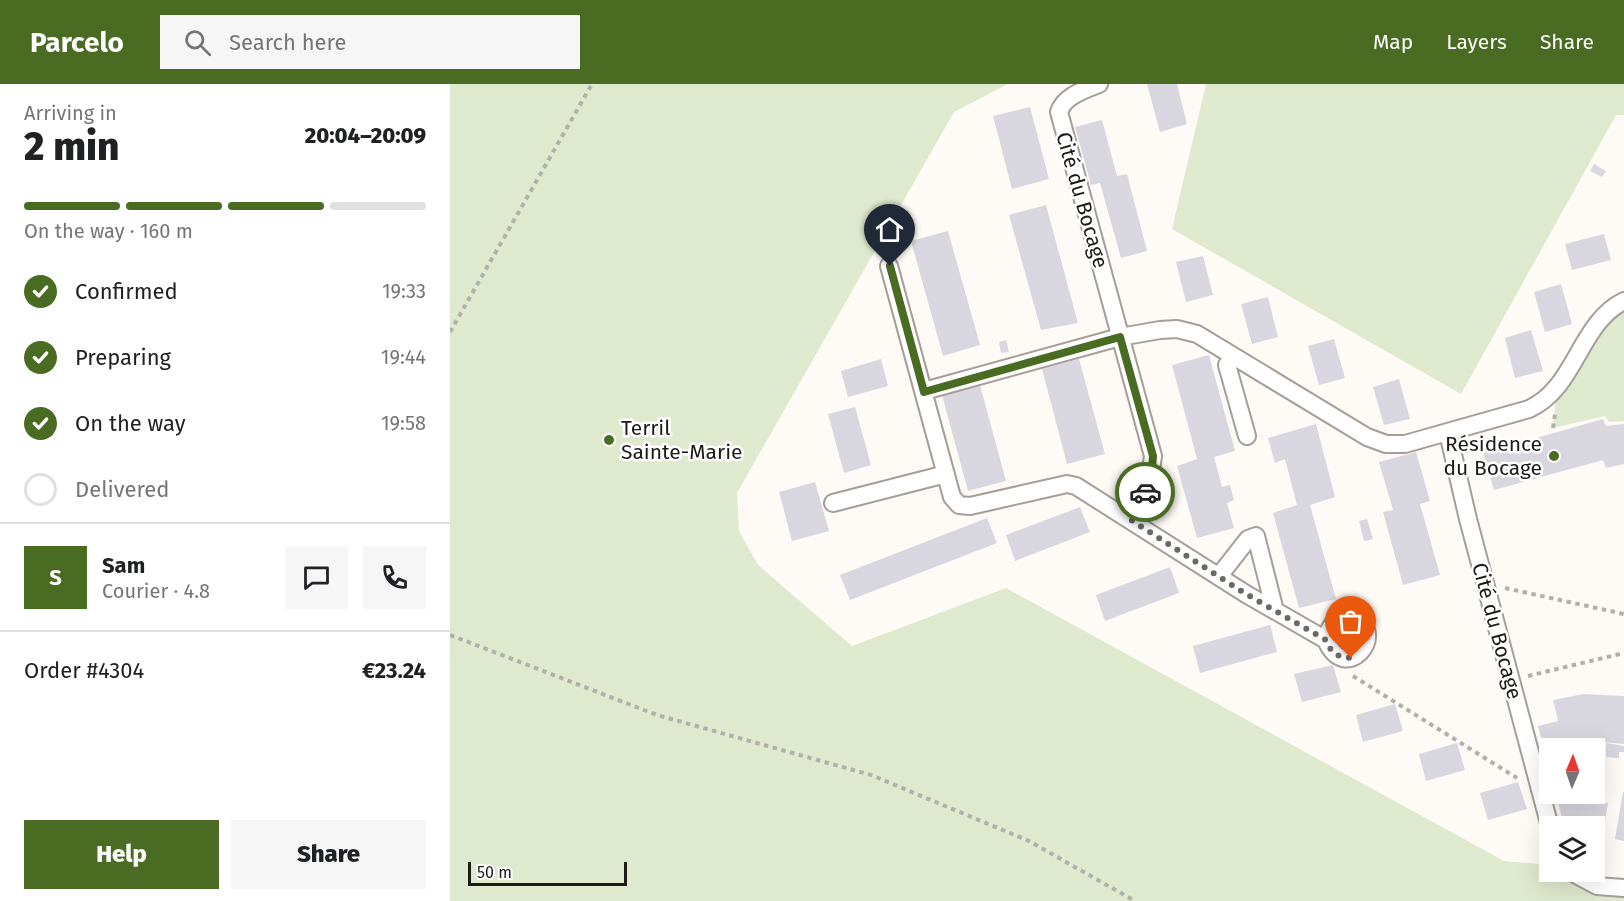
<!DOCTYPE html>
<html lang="en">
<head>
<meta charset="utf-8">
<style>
  :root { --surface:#fff; --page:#f6f6f6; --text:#202124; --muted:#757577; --line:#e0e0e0; --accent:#496b22 }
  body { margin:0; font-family:"Fira Sans",sans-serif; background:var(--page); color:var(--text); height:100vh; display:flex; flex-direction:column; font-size:22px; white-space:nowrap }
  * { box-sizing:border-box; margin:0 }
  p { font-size:20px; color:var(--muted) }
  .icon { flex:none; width:33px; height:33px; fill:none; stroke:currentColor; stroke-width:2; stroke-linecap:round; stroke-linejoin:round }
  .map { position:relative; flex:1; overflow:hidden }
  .drawer { display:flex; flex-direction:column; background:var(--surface); width:450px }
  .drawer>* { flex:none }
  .needle { width:39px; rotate:2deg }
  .fabs { position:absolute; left:1089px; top:654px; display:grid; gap:12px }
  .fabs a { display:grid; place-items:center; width:66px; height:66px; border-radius:0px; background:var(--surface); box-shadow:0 6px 24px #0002; font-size:30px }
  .scale { position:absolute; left:18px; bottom:15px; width:159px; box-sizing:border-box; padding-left:6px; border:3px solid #1d1a18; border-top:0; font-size:16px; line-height:21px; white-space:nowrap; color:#1d1a18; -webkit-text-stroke:4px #fff; paint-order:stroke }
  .pin { position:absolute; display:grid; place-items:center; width:51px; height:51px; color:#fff; margin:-62px -26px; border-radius:50% 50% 50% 0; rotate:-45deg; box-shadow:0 0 6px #0007 }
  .pin .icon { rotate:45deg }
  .courier { position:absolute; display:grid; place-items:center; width:60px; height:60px; margin:-30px; border:4px solid #496b22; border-radius:50%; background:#fff; color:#222; box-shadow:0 2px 8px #0007 }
  .overview em { font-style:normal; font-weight:800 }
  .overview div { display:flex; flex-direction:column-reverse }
  .overview { display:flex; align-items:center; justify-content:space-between; height:102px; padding:0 24px }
  h1 { font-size:39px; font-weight:800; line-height:45px }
  .bar { display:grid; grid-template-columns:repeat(4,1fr); gap:9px 6px; align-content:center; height:72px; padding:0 24px }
  .bar i { height:8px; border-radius:4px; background:var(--line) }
  .bar .selected { background:var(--accent) }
  .bar p { grid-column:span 4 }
  .line { display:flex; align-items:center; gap:15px; padding:0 24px; border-top:2px solid var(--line) }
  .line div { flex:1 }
  .round { display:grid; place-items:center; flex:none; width:63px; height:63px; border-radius:0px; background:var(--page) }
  ol { padding:0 24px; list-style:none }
  li { display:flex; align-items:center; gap:18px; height:66px }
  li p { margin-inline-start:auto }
  li .icon { padding:6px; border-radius:50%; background:var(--accent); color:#fff; stroke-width:4 }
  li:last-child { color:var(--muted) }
  li i { width:33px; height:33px; border:3px solid var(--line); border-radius:50% }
  .primary-button { display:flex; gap:12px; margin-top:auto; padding:12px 24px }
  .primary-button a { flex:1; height:69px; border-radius:0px; background:var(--accent); color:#fff; font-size:24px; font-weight:800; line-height:69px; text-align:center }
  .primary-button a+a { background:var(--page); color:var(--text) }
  header { display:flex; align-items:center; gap:36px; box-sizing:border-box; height:84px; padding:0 30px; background:var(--accent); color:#fff }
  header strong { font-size:28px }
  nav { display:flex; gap:33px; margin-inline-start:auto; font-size:21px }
  .search { width:420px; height:54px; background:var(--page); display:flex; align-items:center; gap:15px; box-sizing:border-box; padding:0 21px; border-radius:0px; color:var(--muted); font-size:22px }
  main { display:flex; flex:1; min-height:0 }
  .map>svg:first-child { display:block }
  .green { fill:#dfe9cd }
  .building { fill:#d8d7df }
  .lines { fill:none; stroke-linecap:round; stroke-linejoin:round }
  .street-casing { stroke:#a59e99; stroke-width:20 }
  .path { stroke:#b3afac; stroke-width:4; stroke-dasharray:4.5 4.5; stroke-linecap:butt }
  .street { stroke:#fff; stroke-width:16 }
  .done { stroke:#6c6866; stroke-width:6; stroke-dasharray:0 10.8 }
  .route { stroke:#496b22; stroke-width:8 }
  .poi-dot { fill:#496b22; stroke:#fff; stroke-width:2 }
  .labels { text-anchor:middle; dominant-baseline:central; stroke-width:5; stroke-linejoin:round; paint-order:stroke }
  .street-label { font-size:21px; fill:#1d1a18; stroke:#fff }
  .poi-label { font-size:21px; fill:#1d1a18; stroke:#fff; text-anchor:start }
</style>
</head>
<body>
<header>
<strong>Parcelo</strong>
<div class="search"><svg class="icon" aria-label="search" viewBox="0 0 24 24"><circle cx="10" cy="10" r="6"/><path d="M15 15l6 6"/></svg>Search here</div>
<nav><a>Map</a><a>Layers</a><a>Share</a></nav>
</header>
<main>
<section class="drawer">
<div class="overview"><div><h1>2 min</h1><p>Arriving in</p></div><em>20:04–20:09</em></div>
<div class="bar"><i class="selected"></i><i class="selected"></i><i class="selected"></i><i></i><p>On the way · 160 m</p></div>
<ol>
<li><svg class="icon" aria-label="check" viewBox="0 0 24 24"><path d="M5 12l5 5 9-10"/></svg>Confirmed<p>19:33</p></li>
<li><svg class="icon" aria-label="check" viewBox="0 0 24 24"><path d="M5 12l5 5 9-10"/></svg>Preparing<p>19:44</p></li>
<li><svg class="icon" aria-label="check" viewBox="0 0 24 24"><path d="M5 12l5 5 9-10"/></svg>On the way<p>19:58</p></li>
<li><i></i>Delivered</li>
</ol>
<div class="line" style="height:108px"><b class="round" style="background:var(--accent);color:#fff">S</b><div><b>Sam</b><p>Courier · 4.8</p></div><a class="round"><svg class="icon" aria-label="chat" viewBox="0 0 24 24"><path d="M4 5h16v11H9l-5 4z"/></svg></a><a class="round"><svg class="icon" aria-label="phone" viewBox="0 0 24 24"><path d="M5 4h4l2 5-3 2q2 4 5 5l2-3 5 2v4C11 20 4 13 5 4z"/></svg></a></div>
<div class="line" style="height:78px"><div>Order #4304</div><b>€23.24</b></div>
<div class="primary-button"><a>Help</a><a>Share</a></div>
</section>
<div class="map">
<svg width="1174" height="817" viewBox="0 0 1174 817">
  <rect width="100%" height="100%" fill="#fefaf6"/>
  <path class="green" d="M0,0H558L504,28L287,409L289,447L308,481L402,562L556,504L1054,777L1099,781L1100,788H1121L1174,804V817H0Z
    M756,0H1174V31H1166L1011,310L722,145Z
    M1174,217V337L1159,338L1155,332L1103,344L1107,303Z"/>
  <path class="building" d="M697,0H727L737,40L710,48Z
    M580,23L599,95L562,105L543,32Z
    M652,36L667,92L677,90L697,167L671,174L650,99L641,101L625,43Z
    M1144,80L1156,87L1152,93L1140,87Z
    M596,121L628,239L591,246L559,131Z
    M498,147L530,261L493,272L461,157Z
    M1154,150L1161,176L1122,186L1115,160Z
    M753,172L763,211L736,218L726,178Z
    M1111,200L1122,240L1095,248L1084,208Z
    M818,213L828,253L802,260L791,220Z
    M1081,246L1093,287L1065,294L1055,254Z
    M884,255L895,294L869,301L858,262Z
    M556,256L559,268L551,269L549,258Z
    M759,271L785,367L764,373L772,403L780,401L784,416L777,419L784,444L747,454L727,382L747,375L722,281Z
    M431,275L438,302L398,313L391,287Z
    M629,275L655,370L617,380L592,285Z
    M949,295L960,335L934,341L923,303Z
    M530,301L556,397L518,407L492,311Z
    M405,323L421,381L394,389L378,330Z
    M1153,335L1156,342L1174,340V380L1156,384L1153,376L1044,406L1033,369Z
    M866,340L885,413L860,421L886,515L849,524L823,429L847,421L835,375L825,379L818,354Z
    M966,368L980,417L970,420L990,491L953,501L933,428L943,426L929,378Z
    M365,398L379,447L342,457L329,408Z
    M630,423L640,448L565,477L556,451Z
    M537,434L547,459L400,516L390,491Z
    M917,435L923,455L914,457L909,437Z
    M720,483L729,509L655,537L646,511Z
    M820,541L827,568L750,589L743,562Z
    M883,581L891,608L852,618L844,590Z
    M1134,610L1174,612V660L1139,657L1113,662L1114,664H1100L1099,683L1088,642L1108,637L1103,616Z
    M945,620L953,647L913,658L906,631Z
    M1007,659L1015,686L976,697L969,670Z
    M1156,659L1174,662V668H1169V674L1156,673Z
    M1068,698L1077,725L1038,736L1030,709Z
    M1173,708H1174V757L1165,755Z
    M1106,710H1125L1126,714L1158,719L1154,743L1131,739L1114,742Z"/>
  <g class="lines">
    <defs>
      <path id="street" d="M649,0C634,6 614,12 609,28L703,372L699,400L681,436
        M439,182L502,413L509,421L520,422L617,400L626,402L796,510L876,556C895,602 938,549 905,536C888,529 879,541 876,556
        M783,272L777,281L797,352
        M474,307L670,253L710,246L727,245L747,250L917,353L936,360H955L1079,325C1126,304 1129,239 1174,217
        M998,349L1018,435L1100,743
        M383,419L496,390
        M769,492L798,455L806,452L825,527
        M1121,788L1147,802L1174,804"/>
    </defs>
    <use href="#street" class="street-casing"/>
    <path class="path" d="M0,248L142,0
      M1103,344L1105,330
      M1055,504L1174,530
      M0,551L207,631L421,691L579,757L685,817
      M903,592L1067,694
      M1078,592L1174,569"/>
    <use href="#street" class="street"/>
  </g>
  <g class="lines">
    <path class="done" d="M695,408L681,436L796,510L876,556C881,569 887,573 901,574"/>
    <path class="route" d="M440,182L474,308L670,253L703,372L702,385L695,408"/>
  </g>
  <g class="poi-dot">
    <circle cx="159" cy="356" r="6"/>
    <circle cx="1104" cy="372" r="6"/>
  </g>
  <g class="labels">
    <g class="street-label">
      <text transform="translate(632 116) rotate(74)">Cité du Bocage</text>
      <text transform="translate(1047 547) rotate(75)">Cité du Bocage</text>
    </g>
    <g class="poi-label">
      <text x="171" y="344">Terril<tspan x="171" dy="24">Sainte-Marie</tspan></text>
      <text x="1092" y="360" text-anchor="end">Résidence<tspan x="1092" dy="24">du Bocage</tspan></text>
    </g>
  </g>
</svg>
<div class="fabs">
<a><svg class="needle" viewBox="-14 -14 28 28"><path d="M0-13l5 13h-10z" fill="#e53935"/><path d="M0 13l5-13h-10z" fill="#757577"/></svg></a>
<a><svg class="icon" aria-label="layers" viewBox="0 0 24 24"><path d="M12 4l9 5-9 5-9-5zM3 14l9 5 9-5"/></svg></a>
</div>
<div class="scale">50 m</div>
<div class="pin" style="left:901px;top:574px;background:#ea580c"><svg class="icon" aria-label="bag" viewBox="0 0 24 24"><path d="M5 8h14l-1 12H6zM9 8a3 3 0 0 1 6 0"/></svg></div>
<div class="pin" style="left:440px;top:182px;background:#1f2937"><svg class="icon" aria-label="home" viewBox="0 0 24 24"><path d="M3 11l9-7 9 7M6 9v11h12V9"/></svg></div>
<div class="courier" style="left:695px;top:408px"><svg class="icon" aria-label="car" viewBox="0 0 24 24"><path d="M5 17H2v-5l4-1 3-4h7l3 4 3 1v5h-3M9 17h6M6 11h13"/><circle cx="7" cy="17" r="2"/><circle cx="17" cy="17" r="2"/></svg></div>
</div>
</main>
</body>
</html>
